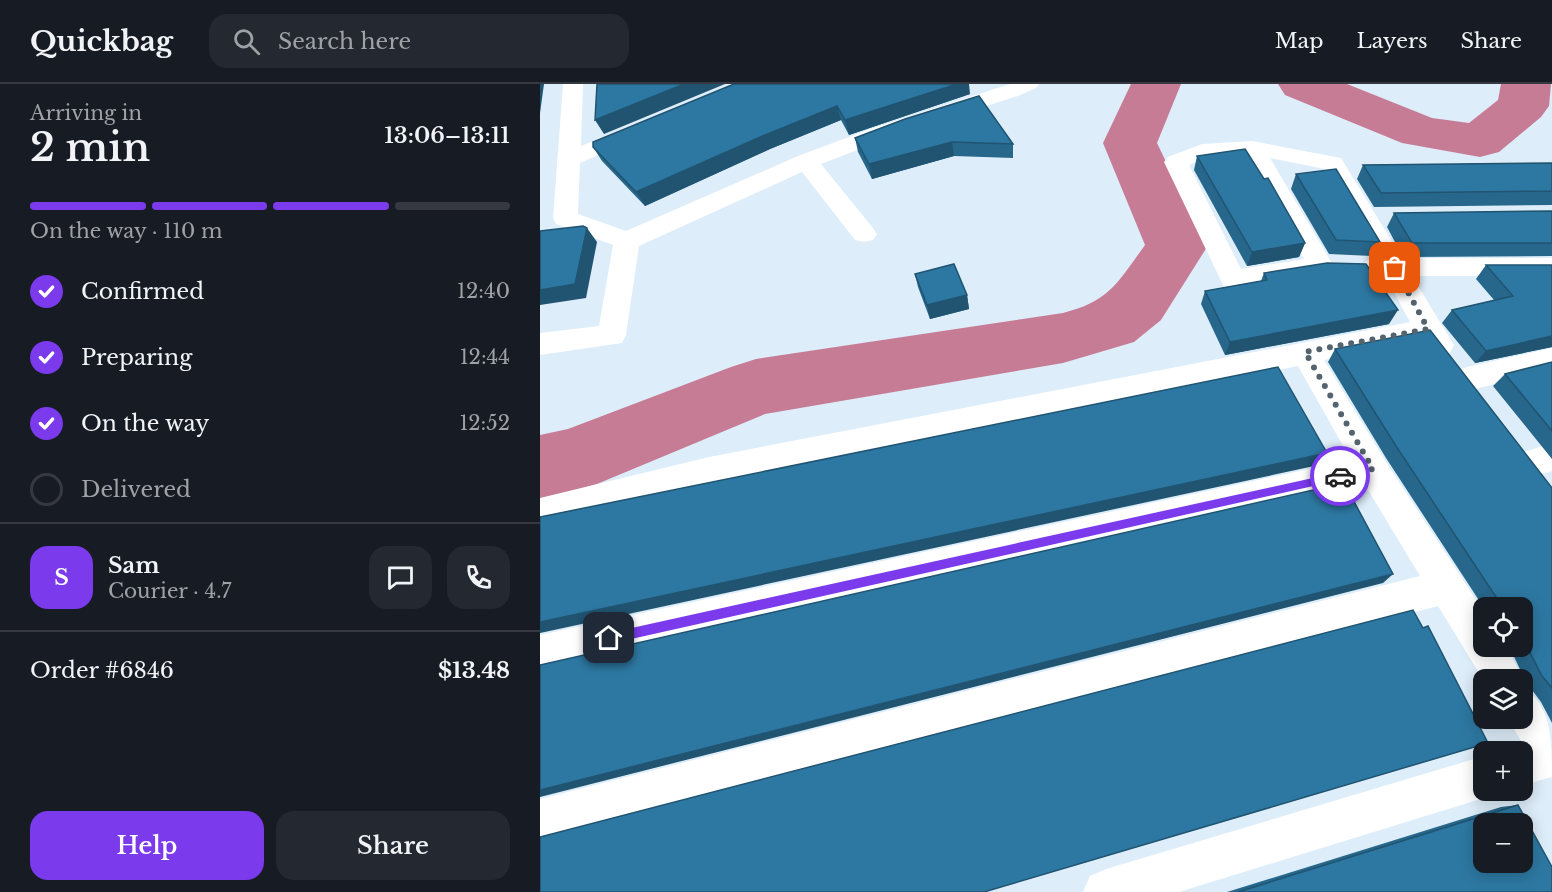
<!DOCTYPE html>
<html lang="en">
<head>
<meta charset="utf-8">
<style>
  :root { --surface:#171b24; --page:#242831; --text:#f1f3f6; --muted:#9ea1a6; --line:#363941; --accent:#7c3aed }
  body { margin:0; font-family:"Libre Baskerville",serif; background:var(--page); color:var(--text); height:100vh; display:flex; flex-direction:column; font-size:22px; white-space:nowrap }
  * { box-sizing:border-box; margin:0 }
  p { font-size:20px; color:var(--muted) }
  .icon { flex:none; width:33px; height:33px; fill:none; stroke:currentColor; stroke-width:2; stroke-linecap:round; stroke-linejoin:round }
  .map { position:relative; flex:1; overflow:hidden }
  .panel { display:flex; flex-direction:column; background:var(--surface); width:540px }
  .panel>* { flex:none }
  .fabs { position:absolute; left:933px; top:513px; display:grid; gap:12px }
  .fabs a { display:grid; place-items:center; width:60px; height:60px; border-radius:12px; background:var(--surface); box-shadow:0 3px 15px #0003; font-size:30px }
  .pin { position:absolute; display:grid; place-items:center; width:51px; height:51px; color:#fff; margin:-26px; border-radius:12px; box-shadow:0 3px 9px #0006 }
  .courier { position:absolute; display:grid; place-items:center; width:60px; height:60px; margin:-30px; border:4px solid #7c3aed; border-radius:50%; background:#fff; color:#222; box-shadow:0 2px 8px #0007 }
  .summary em { font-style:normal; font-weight:600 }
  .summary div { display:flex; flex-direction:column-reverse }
  .summary { display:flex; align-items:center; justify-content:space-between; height:102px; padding:0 30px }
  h1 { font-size:39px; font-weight:600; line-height:45px }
  .bar { display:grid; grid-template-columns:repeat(4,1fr); gap:9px 6px; align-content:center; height:72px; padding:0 30px }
  .bar i { height:8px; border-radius:4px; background:var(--line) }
  .bar .selected { background:var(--accent) }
  .bar p { grid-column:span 4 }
  .line { display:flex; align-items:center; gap:15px; padding:0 30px; border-top:2px solid var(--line) }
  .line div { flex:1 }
  .round { display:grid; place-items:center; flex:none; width:63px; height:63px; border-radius:18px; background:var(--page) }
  ol { padding:0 30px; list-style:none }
  li { display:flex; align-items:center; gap:18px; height:66px }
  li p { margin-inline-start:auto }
  li .icon { padding:6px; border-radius:50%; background:var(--accent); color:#fff; stroke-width:4 }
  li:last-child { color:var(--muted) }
  li i { width:33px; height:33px; border:3px solid var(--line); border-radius:50% }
  .cta { display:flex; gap:12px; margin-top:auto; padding:12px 30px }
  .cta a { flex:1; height:69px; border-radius:18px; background:var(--accent); color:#fff; font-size:24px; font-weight:600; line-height:69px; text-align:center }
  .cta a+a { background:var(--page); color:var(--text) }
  header { display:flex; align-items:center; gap:36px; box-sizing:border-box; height:84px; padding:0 30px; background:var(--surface); border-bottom:2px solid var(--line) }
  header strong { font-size:28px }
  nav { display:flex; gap:33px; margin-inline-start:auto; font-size:21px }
  .search { width:420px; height:54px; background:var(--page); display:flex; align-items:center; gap:15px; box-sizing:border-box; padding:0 21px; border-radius:18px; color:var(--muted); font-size:22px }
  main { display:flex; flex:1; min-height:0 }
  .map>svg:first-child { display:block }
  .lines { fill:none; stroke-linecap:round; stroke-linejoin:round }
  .river { fill:#c77c96; fill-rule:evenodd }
  .minor { fill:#fff; fill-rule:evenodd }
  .wall { fill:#27678b }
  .shaded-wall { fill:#205471 }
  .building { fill:#2d78a2; stroke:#205471; stroke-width:1.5; fill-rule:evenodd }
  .route { fill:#7c3aed }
  .done { stroke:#54646f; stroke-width:6; stroke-dasharray:0 10.8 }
</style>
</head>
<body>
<header>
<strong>Quickbag</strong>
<div class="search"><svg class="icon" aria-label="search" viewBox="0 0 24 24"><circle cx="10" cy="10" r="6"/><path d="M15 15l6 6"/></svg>Search here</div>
<nav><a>Map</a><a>Layers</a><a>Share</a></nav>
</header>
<main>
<section class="panel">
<div class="summary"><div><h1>2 min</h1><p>Arriving in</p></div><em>13:06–13:11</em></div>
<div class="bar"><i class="selected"></i><i class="selected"></i><i class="selected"></i><i></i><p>On the way · 110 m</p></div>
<ol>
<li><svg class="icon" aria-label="check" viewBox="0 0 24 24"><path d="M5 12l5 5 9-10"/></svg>Confirmed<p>12:40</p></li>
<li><svg class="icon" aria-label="check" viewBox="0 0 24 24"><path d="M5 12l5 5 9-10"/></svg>Preparing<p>12:44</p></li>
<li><svg class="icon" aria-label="check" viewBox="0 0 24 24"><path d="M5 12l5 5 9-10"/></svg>On the way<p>12:52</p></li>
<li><i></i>Delivered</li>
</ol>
<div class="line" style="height:108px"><b class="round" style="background:var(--accent);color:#fff">S</b><div><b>Sam</b><p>Courier · 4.7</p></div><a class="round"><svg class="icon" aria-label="chat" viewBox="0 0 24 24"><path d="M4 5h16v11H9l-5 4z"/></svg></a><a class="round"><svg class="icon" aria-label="phone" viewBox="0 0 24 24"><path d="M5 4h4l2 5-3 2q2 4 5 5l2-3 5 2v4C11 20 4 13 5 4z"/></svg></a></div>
<div class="line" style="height:78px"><div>Order #6846</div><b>$13.48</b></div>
<div class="cta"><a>Help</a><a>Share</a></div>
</section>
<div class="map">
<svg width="1012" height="808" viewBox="0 0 1012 808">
  <rect width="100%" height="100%" fill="#ddedf9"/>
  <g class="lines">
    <path class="river" d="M591,0H641L617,59L667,163L621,236L594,258L523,279L225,330L57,400L0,417V351L28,345L191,283L216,275L523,229C570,217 578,198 605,161L563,59Z
      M738,0H807L892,34L929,39L958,16L961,0H1011L1009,22L1001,33L959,68L940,73L862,59L745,11Z"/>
    <path class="minor" d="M23,0H43L41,62L94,40L102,42L105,47L102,52L40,79L38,130L86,147L258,72L333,44L470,0H499L496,4L478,12L367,47L281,80L333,144L337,150L333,156L324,158L315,156L262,88L99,162L86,251L82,259L0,271V249L59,242L73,161L16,140L13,134Z
      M712,57L801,74L862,174H1012V192H872L914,261L910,269C895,273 890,269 881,257L784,276L844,375L944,528V562H966L984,596L982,600V596L944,597L898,522L0,757V715L880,492L825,401L0,589V551L811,376L758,282L169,401L0,444V414L169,373L870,238L845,192L826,189L822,183L826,177L836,174L785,85L730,74L793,181L789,187L693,205L684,203L624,78L628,73L662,60ZM705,71L764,175L701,185L649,81L666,74Z
      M1012,264V286L927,307L916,303L912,295L916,287L927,283Z
      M1012,359V387L992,393L981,389L976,379L981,369Z
      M982,603C1012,620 1012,658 1012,693L982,701V668H967L983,660L967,634H982Z
      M944,672V706H959L944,714L639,808H543L550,792L566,785Z"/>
  </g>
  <path class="wall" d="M194,0L430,10L309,51L301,36L230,65L105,122L62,77L53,63Z
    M315,54L473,60V74L414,72L332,95L318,68Z
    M657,72L765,159L759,173L707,182L654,86Z
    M1012,79V121L834,123L817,95L823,81Z
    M756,90L840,158L832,172L789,170L751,105Z
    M1012,127V172L863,173L847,143L854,129Z
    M946,181H1012V263L935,279L902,239L912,226L954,216L936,195Z
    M724,189L849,240L685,271L661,220L665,207L721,197Z
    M375,190L427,211L429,225L390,235L378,203Z
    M795,265L1012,404V639L1001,618L986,598L969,562H982V524H944L846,374L788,278Z
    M1012,278V375L953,302L965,290Z
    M978,721L1012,808H687L961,723Z"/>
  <path class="shaded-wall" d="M0,0H4L0,29Z
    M144,0H185L64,50L55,36Z
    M417,0H429L430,10L309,51L305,36Z
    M297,22L301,36L230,65L105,122L96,108L225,51Z
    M412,58L414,72L332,95L329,80Z
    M47,144L57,158L46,214L0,221V206Z
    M765,159L759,173L707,182L712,168Z
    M427,211L429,225L390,235L387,221Z
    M858,226L849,240L685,271L690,258Z
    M1012,252V263L935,279L946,267Z
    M787,369L779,381L0,549V538Z
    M853,490L843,499L0,713V706Z"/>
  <path class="building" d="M57,0H144L55,36Z
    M194,0H417L305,36L297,22L225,51L96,108L53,63V58Z
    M439,12L473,60L412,58L329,80L315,54L365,35Z
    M705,65L724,95L728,94L765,159L712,168L657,72Z
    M1012,79V107L841,109L823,81Z
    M796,85L840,158L796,156L756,90Z
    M1012,127V159H872L854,129Z
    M43,142L47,144L35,200L0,206V147Z
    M787,179L826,180L858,226L690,258L665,207L727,196L724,189Z
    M414,180L427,211L387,221L375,190Z
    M946,181H1012V252L946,267L912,226L973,212Z
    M890,246L1012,404V604L1002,592L982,553V524H960V519L856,362L795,265Z
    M1012,278V347L965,290Z
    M738,283L787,369L0,538V433Z
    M804,399L853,490L0,706V581Z
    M873,526L883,544L888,542L948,659L444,808H0V753Z
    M978,721L1012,783V808H698ZM944,740H982V778H944Z"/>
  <path class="route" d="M800,388L805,392L800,396L69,560L64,554L69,549Z"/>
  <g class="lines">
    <path class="done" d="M800,392L833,385L765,268L888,245L855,184"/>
  </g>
</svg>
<div class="fabs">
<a><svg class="icon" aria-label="locate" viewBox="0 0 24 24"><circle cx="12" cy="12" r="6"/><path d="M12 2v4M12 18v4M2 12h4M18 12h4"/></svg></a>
<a><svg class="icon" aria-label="layers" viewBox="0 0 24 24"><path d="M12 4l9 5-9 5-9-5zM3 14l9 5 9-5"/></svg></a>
<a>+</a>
<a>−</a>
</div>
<div class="pin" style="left:855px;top:184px;background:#ea580c"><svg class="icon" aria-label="bag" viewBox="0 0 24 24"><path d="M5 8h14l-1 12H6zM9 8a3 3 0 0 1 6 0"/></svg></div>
<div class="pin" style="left:69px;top:554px;background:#1f2937"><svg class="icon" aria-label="home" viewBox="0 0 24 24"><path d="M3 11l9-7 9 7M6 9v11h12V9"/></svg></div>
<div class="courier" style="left:800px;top:392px"><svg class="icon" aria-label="car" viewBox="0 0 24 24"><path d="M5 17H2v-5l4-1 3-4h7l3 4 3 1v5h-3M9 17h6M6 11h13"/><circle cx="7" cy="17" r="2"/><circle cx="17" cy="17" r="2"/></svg></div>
</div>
</main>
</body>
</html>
